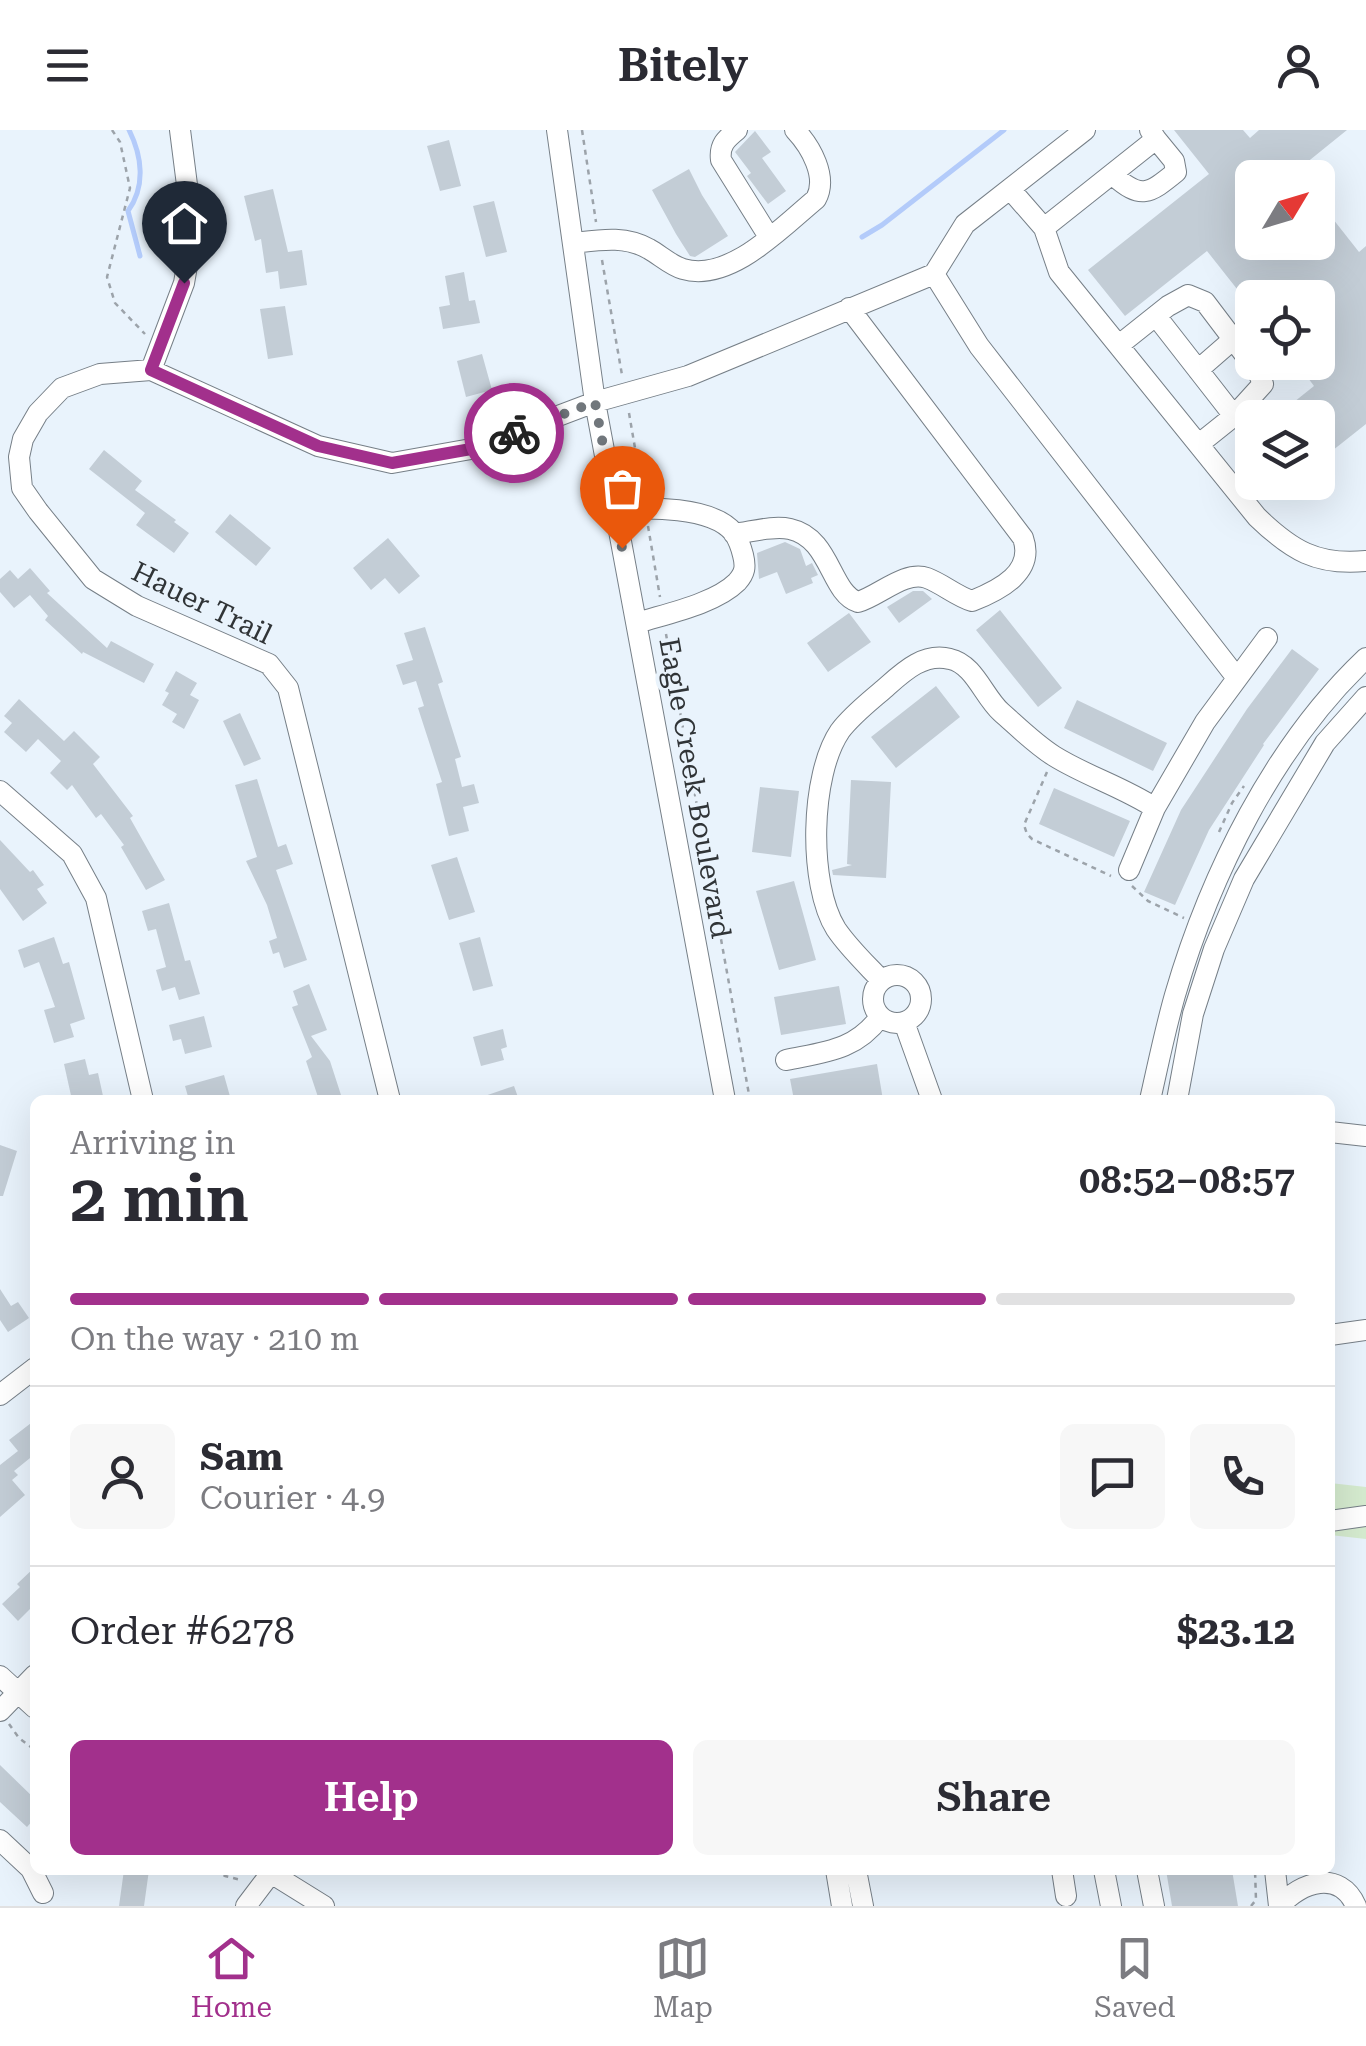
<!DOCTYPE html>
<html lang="en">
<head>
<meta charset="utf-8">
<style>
  :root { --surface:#fff; --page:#f7f7f7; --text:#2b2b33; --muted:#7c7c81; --line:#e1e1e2; --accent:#a2308c }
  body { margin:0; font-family:"Roboto Serif",serif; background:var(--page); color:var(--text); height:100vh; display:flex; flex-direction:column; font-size:38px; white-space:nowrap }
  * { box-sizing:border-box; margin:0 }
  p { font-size:32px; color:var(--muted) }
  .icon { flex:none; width:55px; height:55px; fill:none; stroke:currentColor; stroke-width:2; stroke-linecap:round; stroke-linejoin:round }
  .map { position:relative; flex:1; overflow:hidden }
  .sheet { position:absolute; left:30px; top:965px; width:1305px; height:780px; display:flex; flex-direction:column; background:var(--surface); border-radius:15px; box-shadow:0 10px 40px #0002 }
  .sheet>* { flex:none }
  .needle { width:65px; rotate:52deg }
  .buttons { position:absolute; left:1235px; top:30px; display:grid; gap:20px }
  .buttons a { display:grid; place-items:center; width:100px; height:100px; border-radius:15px; background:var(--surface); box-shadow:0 10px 40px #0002; font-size:50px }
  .pin { position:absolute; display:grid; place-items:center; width:85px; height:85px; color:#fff; margin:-102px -42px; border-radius:50% 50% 50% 0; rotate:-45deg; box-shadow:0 0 10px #0007 }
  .pin .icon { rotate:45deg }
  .courier { position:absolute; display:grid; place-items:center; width:100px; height:100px; margin:-50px; border:8px solid #a2308c; border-radius:50%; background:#fff; color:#222; box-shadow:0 2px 12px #0007 }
  .headline em { font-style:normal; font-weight:600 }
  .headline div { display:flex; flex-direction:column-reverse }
  .headline { display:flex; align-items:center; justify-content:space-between; height:170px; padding:0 40px }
  h1 { font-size:65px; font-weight:600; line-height:75px }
  .bar { display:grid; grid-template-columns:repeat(4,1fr); gap:15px 10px; align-content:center; height:120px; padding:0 40px }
  .bar i { height:12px; border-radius:8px; background:var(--line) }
  .bar .selected { background:var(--accent) }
  .bar p { grid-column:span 4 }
  .line { display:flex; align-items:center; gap:25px; padding:0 40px; border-top:2px solid var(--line) }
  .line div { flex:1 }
  .round { display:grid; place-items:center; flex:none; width:105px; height:105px; border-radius:15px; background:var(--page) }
  .button { display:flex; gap:20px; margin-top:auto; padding:20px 40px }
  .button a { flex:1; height:115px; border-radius:15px; background:var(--accent); color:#fff; font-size:40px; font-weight:600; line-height:115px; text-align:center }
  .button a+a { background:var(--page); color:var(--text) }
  header { display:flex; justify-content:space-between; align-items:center; height:130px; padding:0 40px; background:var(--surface); font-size:45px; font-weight:600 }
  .tabs { display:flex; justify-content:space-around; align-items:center; height:140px; border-top:2px solid var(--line); background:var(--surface); font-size:28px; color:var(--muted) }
  .tabs a { display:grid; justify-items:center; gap:5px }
  .tabs .selected { color:var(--accent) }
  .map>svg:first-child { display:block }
  .green { fill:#d5ebcf }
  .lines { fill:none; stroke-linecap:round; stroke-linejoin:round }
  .stream { stroke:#b3cbfa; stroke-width:5 }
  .building { fill:#c3cdd6 }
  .minor-casing { stroke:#767f87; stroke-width:22 }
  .path { stroke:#9ca3aa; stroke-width:2.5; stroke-dasharray:5 5; stroke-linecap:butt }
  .minor { stroke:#fff; stroke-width:20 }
  .done { stroke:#71777c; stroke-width:10; stroke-dasharray:0 18 }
  .route { stroke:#a2308c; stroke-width:12 }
  .labels { text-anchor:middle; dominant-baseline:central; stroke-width:8; stroke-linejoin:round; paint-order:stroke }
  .street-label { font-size:28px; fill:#303437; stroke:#e9f3fc }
</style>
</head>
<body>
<header><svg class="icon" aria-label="menu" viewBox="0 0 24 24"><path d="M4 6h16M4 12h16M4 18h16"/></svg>Bitely<svg class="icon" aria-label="person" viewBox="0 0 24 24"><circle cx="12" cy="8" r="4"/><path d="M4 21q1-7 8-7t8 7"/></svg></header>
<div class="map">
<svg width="1366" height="1776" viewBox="0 0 1366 1776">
  <rect width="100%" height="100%" fill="#e9f3fc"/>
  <path class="green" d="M1330,1353L1366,1357V1409L1330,1405Z"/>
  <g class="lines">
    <path class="stream" d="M129,0C142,26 146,56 128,81L140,126
      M862,107L882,95L1004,0"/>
  </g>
  <path class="building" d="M1174,0H1243L1250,8L1259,0H1347L1295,42L1299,48H1252V112H1318V70L1359,122L1366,116V294L1318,332V288H1274L1314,256L1296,232H1318V168H1252V178L1207,121L1125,186L1088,140L1209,44Z
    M755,1L771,22L762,28L786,61L768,74L747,46L751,43L735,22Z
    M449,10L461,56L440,61L427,16Z
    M689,39L702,65L728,106L695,127L690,126L676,104L652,60Z
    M273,59L288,122L302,120L307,155L280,159L278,141L266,143L261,109L255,111L244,66Z
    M494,71L507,122L486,127L473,76Z
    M464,142L469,171L475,170L480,193L443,199L439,177L450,175L445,146Z
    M285,176L293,225L268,229L260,179Z
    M482,224L492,260L466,267L457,231Z
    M1252,305V339L1235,318Z
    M104,320L142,351L135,360L176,390L174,392L189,403L174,423L136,395L145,383L89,339Z
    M1263,352H1292L1274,367Z
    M230,384L271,418L256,436L215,402Z
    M388,408L420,446L399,464L385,448L371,460L353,438Z
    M785,412L800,419L806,436L812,433L818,445L811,448L813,453L786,464L777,442L759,449L757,423Z
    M30,438L50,461L47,463L107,518L111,511L154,534L144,553L83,522L82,524L45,490L48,486L30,465L14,478L0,462V449L10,440L18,449Z
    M913,461H923L932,469L899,493L887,477Z
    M1000,480L1062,558L1038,577L976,500Z
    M849,483L871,512L828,542L807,513Z
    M425,497L443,552L438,554L461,627L455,629L462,657L474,654L479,673L463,677L469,701L449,706L436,654L442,652L418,578L424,576L416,551L403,555L396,535L413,530L404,503Z
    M1292,519L1319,539L1263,614L1264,615L1209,700L1175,775L1144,762L1181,680L1247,579Z
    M176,541L197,553L190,565L199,570L184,599L172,592L177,584L162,575L169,563L165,561Z
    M936,556L960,587L896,638L871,607Z
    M19,569L64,611L74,601L100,627L93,634L133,686L130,688L165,750L146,760L121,717L124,715L101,684L96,688L72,655L67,660L50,643L61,631L38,609L26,622L4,602L12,593L4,586Z
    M1077,570L1167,613L1153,641L1064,598Z
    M240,583L261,629L244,636L223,591Z
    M257,649L278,717L286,714L293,734L276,740L307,830L284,838L279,822L273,824L269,811L277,808L267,775L246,731L257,727L235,655Z
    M851,650L891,652L886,748L833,745L832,740L852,735L847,734Z
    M760,657L799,661L791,727L752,722Z
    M1054,658L1130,691L1114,727L1039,694Z
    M0,710L30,742L33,740L44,755L37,759L47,773L23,791L0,759Z
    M457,727L475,782L449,790L431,735Z
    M794,751L816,830L779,840L756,761Z
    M169,773L185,831L190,830L200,864L179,870L175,857L162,861L156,840L166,837L156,799L148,801L142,781Z
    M54,807L63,834L69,832L85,889L70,894L74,907L54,913L44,880L55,877L39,832L24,838L18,820Z
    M480,807L493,856L473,861L459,813Z
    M309,854L327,900L311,906L330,931L341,965L334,970H319L306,931L312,927L292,877L298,875L293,861Z
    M839,856L846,894L781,905L774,867Z
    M204,886L212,917L185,924L181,909L173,911L169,895Z
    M503,899L507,917L501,919L504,930L481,936L473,907Z
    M85,929L89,945L98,943L103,966L72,970L64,934Z
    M877,934L883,970H794L790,949Z
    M224,945L231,970H189L185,956Z
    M514,956L519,970H480L479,968Z
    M0,1015L17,1021L3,1066H0Z
    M0,1159L11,1176L18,1172L29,1188L8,1202L0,1190Z
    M35,1290V1324L14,1341L18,1345L12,1350L25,1365L0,1387V1335L18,1321L9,1310Z
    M35,1437V1474L18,1491L2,1474L20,1457L17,1454Z
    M0,1635L35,1669V1688L27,1697L0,1672Z
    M124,1740H149L144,1776H119Z
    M1166,1740H1232L1238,1776H1172Z"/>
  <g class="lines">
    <defs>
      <path id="minor" d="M557,0L595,272L725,970
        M737,0C726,9 719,15 721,30L769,107
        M1113,45C1141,70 1149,64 1176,42L1174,31L1156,9
        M1010,59L1044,98L1059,142L1257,387C1291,420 1317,436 1366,431
        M1044,98L1156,9L1150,0
        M573,113C599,110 625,105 649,119C660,125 670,135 683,139C730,153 782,97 816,69C828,47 811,17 795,0
        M934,144L979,216L1237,548
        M1156,186L1234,286
        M1119,215L1168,176L1188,165L1205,172L1258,242L1263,254L1234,286L1199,314
        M151,240L184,153L193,102L180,0
        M1198,240L1252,193
        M616,380C646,377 713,376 734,403C738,409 741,417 743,425C746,437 745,443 737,452C715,474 665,484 637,493
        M734,404C751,402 773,395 790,399C831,408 830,463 858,472C879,466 905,440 927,448C943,454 956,466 972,471C1000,460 1035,442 1023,408L849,178
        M0,661L72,724L96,768L143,970
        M1129,740L1155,678L1205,592L1267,508
        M873 869a24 24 0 1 1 48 0a24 24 0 1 1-48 0Z
        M881,850C866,834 848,817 836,799C808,754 810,645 840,601C852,585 869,572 884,559C902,543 923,522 950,529C974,534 984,567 1001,582C1018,597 1035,614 1054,626C1086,646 1123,657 1155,678
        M904,892L932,970
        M786,930C824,922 855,921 880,887
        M390,970L288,558L269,534L137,476L93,449L38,381L22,358L19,327L23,309L38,283L62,258L100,244L151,240L318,316L392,333L471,319L595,272L688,246L934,144L965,94L1085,0
        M1150,970C1158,935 1165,900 1175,865C1210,745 1274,615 1366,528
        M1177,970L1193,884L1214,819L1244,749L1325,613L1366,567
        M1330,1002L1366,1006
        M1330,1205L1366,1200
        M0,1265L35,1238
        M1330,1391L1366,1386
        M0,1546L35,1578
        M0,1581L35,1545
        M0,1710L31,1739L43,1763
        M266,1740L324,1776
        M836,1740L842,1776
        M856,1740L863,1776
        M1062,1740L1066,1766
        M1104,1740L1111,1776
        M1147,1740L1154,1776
        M1275,1740L1279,1776
        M246,1776L271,1743
        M1280,1776C1300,1752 1340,1739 1356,1776"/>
    </defs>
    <use href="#minor" class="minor-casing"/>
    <path class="path" d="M112,0L120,12L130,58L107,147L115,173L145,204
      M582,0L596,92
      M602,130L622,245
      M629,283L642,359
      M648,396L660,467
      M666,504L750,970
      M1047,642L1024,695L1027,704L1032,709L1111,746
      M1219,702L1232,673L1244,656
      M1132,756L1148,771L1184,788
      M9,1594L19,1608L35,1620
      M215,1740L225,1746L241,1750
      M1251,1776L1256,1770L1255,1740"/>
    <use href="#minor" class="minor"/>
  </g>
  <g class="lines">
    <path class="done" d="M514,303L595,272L622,418"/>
    <path class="route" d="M184,153L151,240L318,316L392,333L471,319L514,303"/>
  </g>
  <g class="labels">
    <g class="street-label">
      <text transform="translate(202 473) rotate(26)">Hauer Trail</text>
      <text transform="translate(695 658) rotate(80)">Eagle Creek Boulevard</text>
    </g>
  </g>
</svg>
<div class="buttons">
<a><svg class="needle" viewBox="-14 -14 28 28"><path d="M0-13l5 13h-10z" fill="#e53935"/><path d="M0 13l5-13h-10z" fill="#7c7c81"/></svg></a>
<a><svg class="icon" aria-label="locate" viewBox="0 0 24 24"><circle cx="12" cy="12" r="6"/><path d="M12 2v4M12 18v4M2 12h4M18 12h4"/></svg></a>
<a><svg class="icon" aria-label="layers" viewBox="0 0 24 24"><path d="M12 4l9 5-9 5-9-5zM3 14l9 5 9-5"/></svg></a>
</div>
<div class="pin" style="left:622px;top:418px;background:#ea580c"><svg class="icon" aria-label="bag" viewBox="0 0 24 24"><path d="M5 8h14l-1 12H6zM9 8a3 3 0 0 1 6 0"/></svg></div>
<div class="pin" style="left:184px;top:153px;background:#1f2937"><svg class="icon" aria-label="home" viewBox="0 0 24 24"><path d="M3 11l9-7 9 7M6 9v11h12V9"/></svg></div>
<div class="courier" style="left:514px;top:303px"><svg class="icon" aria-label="bike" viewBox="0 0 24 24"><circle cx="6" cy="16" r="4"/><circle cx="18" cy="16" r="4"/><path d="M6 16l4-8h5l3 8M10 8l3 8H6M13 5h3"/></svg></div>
<section class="sheet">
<div class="headline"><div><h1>2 min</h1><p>Arriving in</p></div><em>08:52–08:57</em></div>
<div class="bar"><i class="selected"></i><i class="selected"></i><i class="selected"></i><i></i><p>On the way · 210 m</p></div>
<div class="line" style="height:180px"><a class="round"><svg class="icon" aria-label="person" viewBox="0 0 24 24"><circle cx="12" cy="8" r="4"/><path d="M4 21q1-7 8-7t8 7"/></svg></a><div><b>Sam</b><p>Courier · 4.9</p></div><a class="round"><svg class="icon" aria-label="chat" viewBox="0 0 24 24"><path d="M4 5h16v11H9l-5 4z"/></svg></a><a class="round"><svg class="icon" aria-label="phone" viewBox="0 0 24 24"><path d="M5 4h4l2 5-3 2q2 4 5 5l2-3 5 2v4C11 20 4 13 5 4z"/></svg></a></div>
<div class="line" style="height:130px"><div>Order #6278</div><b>$23.12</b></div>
<div class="button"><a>Help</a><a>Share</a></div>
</section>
</div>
<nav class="tabs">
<a class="selected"><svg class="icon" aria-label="home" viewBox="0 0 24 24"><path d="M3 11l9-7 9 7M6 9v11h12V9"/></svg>Home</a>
<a><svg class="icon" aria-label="map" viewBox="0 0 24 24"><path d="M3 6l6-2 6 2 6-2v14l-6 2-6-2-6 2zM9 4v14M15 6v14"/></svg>Map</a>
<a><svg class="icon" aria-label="saved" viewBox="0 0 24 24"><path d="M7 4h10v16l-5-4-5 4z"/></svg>Saved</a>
</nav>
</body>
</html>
